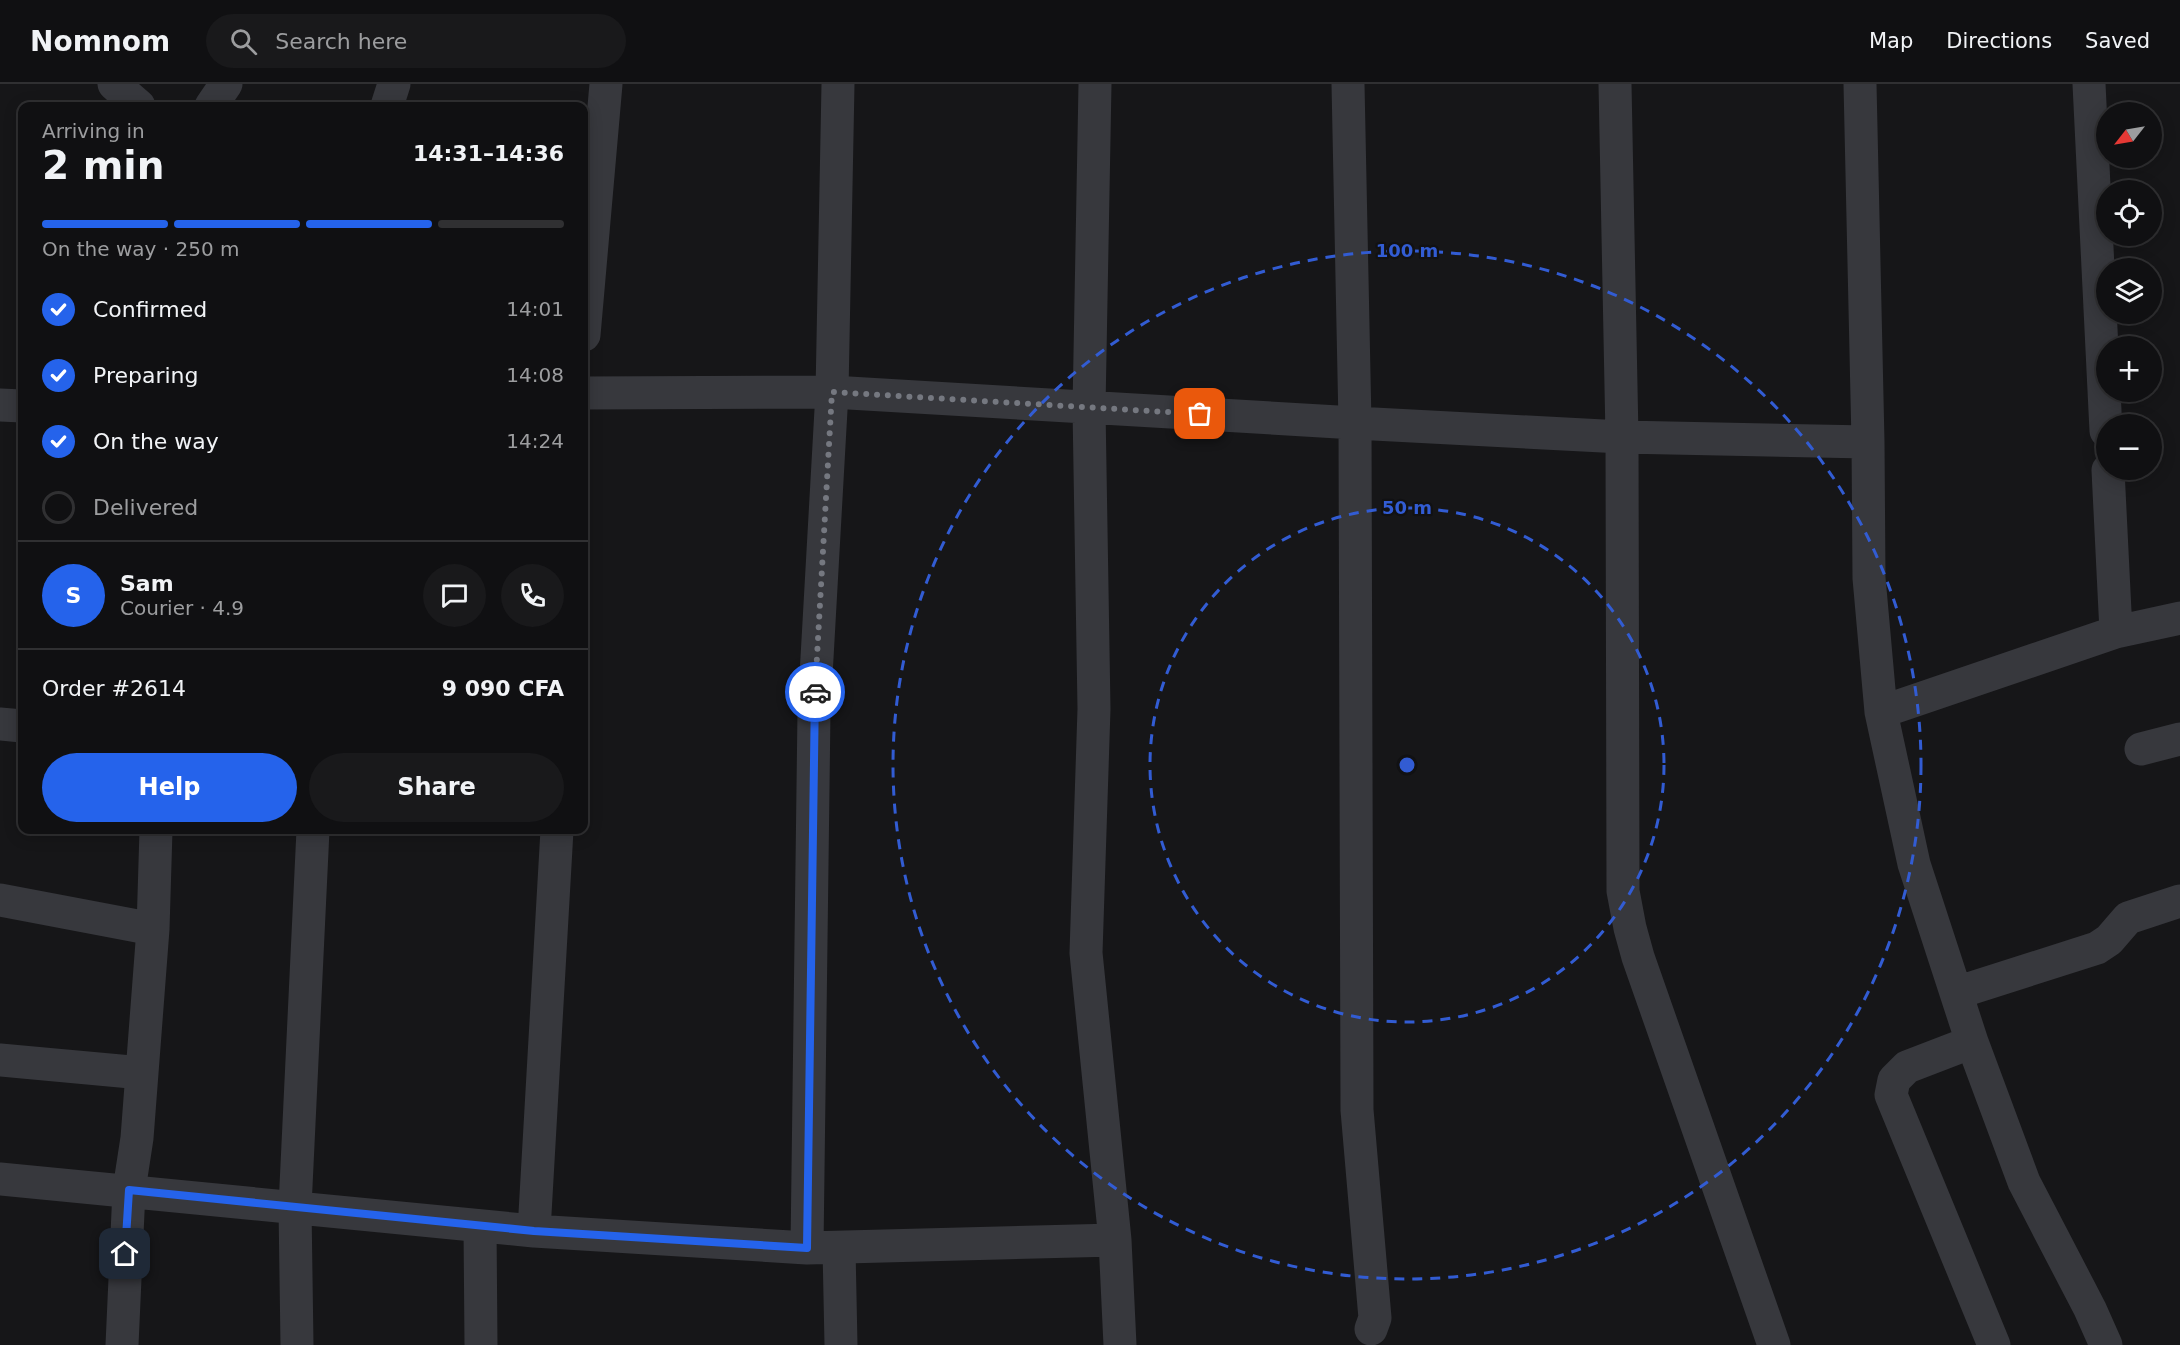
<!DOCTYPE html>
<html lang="en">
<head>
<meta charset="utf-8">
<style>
  :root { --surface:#101012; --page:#19191b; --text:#f1f3f6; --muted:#9c9d9f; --line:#303032; --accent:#2563eb }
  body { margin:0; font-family:"DejaVu Sans",sans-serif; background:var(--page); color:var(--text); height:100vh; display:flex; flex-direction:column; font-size:22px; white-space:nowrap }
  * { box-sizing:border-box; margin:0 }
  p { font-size:20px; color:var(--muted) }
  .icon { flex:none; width:33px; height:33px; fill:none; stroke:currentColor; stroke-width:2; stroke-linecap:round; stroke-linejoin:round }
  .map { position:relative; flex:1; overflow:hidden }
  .sheet { position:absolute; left:18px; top:18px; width:570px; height:732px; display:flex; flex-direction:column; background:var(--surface); border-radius:12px; box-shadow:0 3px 15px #0003,0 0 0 2px var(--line) }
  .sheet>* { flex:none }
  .needle { width:39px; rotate:239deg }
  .buttons { position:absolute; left:2096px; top:18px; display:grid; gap:12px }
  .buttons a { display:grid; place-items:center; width:66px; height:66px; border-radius:50%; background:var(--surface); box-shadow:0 3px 15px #0003,0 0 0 2px var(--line); font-size:30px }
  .pin { position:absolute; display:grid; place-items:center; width:51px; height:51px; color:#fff; margin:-26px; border-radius:12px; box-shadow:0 3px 9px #0006 }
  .courier { position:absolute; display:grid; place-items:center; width:60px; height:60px; margin:-30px; border:4px solid #2563eb; border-radius:50%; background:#fff; color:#222; box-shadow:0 2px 8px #0007 }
  .head em { font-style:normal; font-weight:800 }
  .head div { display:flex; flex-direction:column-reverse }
  .head { display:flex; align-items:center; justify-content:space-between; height:102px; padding:0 24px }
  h1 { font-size:39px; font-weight:800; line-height:45px }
  .bar { display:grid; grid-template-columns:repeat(4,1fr); gap:9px 6px; align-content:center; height:72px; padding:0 24px }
  .bar i { height:8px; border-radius:4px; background:var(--line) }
  .bar .active { background:var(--accent) }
  .bar p { grid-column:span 4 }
  .line { display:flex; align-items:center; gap:15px; padding:0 24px; border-top:2px solid var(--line) }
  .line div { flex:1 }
  .round { display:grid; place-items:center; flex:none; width:63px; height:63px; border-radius:32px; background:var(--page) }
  ol { padding:0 24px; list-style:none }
  li { display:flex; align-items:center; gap:18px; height:66px }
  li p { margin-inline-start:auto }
  li .icon { padding:6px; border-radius:50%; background:var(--accent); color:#fff; stroke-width:4 }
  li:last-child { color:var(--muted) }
  li i { width:33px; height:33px; border:3px solid var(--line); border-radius:50% }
  .cta { display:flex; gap:12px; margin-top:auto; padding:12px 24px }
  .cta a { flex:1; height:69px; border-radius:36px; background:var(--accent); color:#fff; font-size:24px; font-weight:800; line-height:69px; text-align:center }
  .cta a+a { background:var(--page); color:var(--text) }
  header { display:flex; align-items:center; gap:36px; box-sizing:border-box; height:84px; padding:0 30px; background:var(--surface); border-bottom:2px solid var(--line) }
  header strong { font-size:28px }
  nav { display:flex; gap:33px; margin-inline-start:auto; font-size:21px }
  .search { width:420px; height:54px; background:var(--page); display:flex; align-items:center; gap:15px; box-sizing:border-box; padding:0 21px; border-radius:33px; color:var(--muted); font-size:22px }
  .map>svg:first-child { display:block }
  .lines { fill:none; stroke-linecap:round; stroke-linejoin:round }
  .minor { stroke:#37383d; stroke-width:33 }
  .done { stroke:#757880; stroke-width:6; stroke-dasharray:0 10.8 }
  .route { stroke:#2563eb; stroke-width:8 }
  .ring { fill:none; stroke:#325cd3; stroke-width:3; stroke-dasharray:10 8 }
  .centre { fill:#325cd3; stroke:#111113; stroke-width:3 }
  .ring-label { font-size:18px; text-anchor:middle; font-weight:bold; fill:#325cd3; stroke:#111113; stroke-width:4.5; stroke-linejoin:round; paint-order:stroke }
</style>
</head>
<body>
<header>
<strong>Nomnom</strong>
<div class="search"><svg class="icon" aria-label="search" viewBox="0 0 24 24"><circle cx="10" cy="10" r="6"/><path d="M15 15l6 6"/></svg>Search here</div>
<nav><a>Map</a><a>Directions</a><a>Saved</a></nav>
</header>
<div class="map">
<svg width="2180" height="1261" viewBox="0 0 2180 1261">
  <rect width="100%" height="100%" fill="#161618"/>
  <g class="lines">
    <path class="minor" d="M114,0L139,22
      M1095,0L1089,324L1094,625L1086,869L1115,1156L1120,1261
      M1348,0L1355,339L1357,1026L1375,1234L1371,1245
      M1615,0L1622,353L1623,807L1630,844L1638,873L1774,1261
      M1860,0L1868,358L1869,494L1881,628L1914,780L1972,958L2024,1098L2090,1225L2106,1261
      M2089,0L2106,347
      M211,22L226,0
      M387,22L394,0
      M584,251L606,0
      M584,309L832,308L1355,339L1622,353L1868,358
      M0,321L22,322
      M2108,386L2116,548
      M1881,628L2116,548L2180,534
      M0,640L22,642
      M2141,665L2180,655
      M0,816L153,845
      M1956,909L2097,864L2109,856L2128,834L2180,817
      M1972,958L1907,983L1894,996L1891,1011L1994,1261
      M0,976L142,989
      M0,1095L534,1147L807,1164L1115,1156
      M480,1142L481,1261
      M534,1147L557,746
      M807,1164L814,627L832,308L838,0
      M839,1164L841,1261
      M122,1261L129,1106L137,1054L153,845L156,746
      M297,1261L295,1123L313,746"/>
  </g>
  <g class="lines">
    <path class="done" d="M815,608L832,308L1200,330"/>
    <path class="route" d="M125,1170L129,1106L534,1147L807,1164L815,608"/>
  </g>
  <g class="ring">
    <circle cx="1407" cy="681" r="257"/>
    <circle cx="1407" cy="681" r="514"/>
  </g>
  <circle cx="1407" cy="681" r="9" class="centre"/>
  <g class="ring-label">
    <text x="1407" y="173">100 m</text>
    <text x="1407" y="430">50 m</text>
  </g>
</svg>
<div class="buttons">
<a><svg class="needle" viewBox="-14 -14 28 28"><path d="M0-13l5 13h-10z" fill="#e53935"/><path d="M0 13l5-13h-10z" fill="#9c9d9f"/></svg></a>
<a><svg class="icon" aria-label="locate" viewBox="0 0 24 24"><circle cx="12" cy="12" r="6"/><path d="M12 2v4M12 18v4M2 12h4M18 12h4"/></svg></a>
<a><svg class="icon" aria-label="layers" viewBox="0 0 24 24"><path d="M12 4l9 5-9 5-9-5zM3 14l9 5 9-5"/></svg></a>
<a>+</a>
<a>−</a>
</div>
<div class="pin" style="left:1200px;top:330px;background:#ea580c"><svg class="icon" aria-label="bag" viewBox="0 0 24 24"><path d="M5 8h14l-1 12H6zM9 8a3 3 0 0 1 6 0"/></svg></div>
<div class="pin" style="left:125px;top:1170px;background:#1f2937"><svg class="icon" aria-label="home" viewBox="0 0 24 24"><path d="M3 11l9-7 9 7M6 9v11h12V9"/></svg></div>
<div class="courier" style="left:815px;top:608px"><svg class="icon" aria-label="car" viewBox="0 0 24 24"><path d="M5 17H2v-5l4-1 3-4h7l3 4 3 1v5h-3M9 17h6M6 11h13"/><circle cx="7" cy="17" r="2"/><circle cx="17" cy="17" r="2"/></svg></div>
<section class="sheet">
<div class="head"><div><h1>2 min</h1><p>Arriving in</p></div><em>14:31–14:36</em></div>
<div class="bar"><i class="active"></i><i class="active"></i><i class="active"></i><i></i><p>On the way · 250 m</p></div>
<ol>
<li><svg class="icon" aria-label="check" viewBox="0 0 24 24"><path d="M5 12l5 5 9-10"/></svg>Confirmed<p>14:01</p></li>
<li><svg class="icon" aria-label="check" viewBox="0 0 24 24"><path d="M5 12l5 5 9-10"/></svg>Preparing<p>14:08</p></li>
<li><svg class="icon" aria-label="check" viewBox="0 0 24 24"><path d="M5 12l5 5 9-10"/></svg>On the way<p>14:24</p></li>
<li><i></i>Delivered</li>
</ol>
<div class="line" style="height:108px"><b class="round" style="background:var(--accent);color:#fff">S</b><div><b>Sam</b><p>Courier · 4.9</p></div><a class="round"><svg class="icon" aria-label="chat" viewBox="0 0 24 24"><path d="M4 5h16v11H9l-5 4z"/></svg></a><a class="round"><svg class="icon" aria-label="phone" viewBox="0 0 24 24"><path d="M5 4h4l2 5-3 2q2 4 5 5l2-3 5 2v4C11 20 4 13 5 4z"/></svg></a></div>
<div class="line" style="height:78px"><div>Order #2614</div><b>9 090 CFA</b></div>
<div class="cta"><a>Help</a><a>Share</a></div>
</section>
</div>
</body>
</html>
